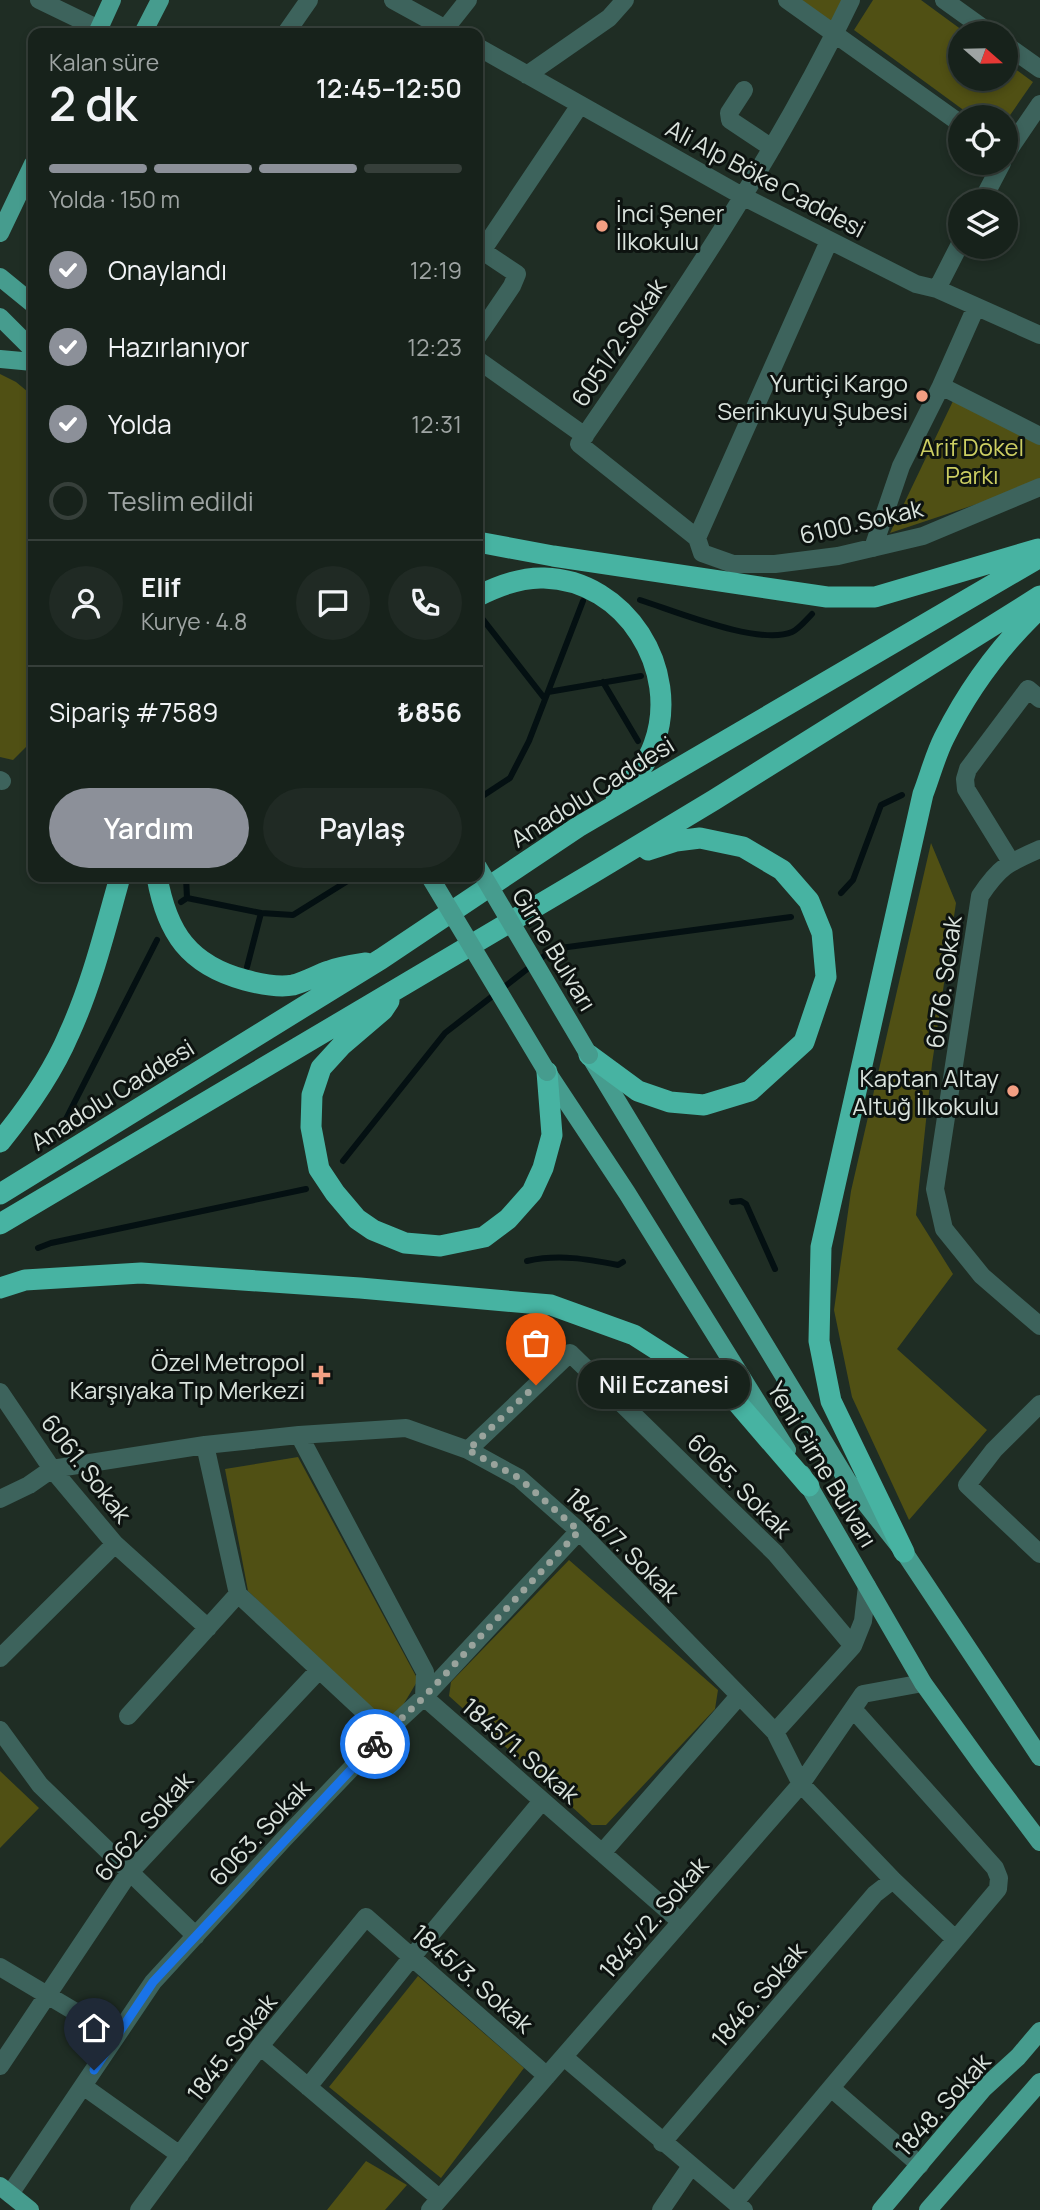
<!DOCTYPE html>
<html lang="tr">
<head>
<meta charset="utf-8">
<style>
  :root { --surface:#17221b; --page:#202a24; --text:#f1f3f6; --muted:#9ea4a3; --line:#363f3a; --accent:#8c9099 }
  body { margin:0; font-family:Manrope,sans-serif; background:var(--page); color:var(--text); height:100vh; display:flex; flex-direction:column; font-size:26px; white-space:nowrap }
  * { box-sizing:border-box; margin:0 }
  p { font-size:23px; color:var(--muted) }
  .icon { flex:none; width:38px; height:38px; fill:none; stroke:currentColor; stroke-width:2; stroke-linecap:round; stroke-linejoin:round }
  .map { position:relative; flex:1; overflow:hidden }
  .details { position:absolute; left:28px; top:28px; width:455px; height:854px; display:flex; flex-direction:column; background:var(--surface); border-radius:14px; box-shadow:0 4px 10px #0003,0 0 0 2px var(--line) }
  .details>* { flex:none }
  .needle { width:46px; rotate:110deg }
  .tools { position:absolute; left:948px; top:21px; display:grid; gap:14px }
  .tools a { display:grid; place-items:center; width:70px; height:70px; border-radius:50%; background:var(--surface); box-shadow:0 4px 10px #0003,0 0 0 2px var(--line); font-size:35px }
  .pin { position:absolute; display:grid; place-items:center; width:60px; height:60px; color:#fff; margin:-72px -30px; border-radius:50% 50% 50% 0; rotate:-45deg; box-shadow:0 0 7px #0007 }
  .pin .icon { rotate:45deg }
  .courier { position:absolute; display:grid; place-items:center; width:70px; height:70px; margin:-35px; border:5px solid #1a73e8; border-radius:50%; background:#fff; color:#222; box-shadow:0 2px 9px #0007 }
  .bubble { position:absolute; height:49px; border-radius:24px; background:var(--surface); box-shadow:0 4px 10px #0003,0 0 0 2px var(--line); font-size:23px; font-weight:600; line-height:49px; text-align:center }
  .overview em { font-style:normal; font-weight:600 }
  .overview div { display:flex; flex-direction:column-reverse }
  .overview { display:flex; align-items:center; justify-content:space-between; height:119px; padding:0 21px }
  h1 { font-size:46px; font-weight:600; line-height:52px }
  .bar { display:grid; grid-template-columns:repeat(4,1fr); gap:10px 7px; align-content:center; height:84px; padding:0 21px }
  .bar i { height:9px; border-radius:5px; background:var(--line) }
  .bar .selected { background:var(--accent) }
  .bar p { grid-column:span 4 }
  .line { display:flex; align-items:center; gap:18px; padding:0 21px; border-top:2px solid var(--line) }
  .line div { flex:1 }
  .round { display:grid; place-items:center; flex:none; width:74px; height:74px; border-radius:37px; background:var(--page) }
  ol { padding:0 21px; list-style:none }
  li { display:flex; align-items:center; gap:21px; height:77px }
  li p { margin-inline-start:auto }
  li .icon { padding:7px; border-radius:50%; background:var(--accent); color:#fff; stroke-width:4 }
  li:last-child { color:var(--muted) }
  li i { width:38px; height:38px; border:4px solid var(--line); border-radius:50% }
  .cta { display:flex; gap:14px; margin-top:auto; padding:14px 21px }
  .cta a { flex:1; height:80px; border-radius:42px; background:var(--accent); color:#fff; font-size:28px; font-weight:600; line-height:80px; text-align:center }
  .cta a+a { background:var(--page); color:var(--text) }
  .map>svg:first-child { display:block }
  .green { fill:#505014 }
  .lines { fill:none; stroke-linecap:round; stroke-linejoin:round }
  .stream { stroke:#041012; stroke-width:6 }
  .minor { stroke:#3d635c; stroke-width:18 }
  .major { stroke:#469c8e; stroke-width:18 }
  .highway { stroke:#47b3a2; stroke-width:21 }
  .major-bridge { stroke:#469c8e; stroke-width:18 }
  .done { stroke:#99a39c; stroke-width:7; stroke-dasharray:0 12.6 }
  .route { stroke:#1a73e8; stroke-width:9 }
  .poi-dot { fill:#f39f83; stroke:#0d1310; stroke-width:2.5 }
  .labels { text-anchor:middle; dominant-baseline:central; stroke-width:6; stroke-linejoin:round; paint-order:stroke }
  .street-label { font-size:24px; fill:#dae3dd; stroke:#0d1310 }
  .poi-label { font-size:24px; fill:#dae3dd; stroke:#0d1310; text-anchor:end }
  .park-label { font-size:24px; fill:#ccce62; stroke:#0d1310 }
</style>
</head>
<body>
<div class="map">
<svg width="1040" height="2210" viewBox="0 0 1040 2210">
  <rect width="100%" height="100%" fill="#1f2d24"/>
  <path class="green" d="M797,0H845L829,26Z
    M873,0H921L966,33H961V79H1006V62L1033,82L1006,121V117H973L854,30Z
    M0,374L16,382L33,396V740L13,760L0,757Z
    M953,401L1040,444V480L983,502L890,533Z
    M931,843L956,903L932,1064L916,1215L953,1274L897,1349L987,1430L909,1520L852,1397L834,1310L851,1191Z
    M298,1457L418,1680L390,1727L248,1591L225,1469Z
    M569,1560L718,1690L715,1709L606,1825H592L449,1696L451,1682Z
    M0,1771L39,1808L0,1848Z
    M418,1976L524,2068L441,2178L329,2087Z
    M366,2161L407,2185L385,2210H327Z"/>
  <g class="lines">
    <path class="stream" d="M640,600C675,611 759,646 792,632C799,629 806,620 812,614
      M481,617L545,699
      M603,682L638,741
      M548,692L641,676
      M478,799L510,778L529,741L583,601
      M186,877L187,898
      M841,893L853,880L881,805L902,795
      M181,902L187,898L261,913L293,915L354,877
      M247,967L261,913
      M66,1119L157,940
      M343,1161L445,1033L553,949L791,917
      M732,1202L741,1201L746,1204L775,1269
      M38,1248L51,1243L306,1189
      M527,1261C559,1254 587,1259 618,1265L623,1262"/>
    <path class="minor" d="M39,0L99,29
      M393,0L453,33
      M787,0L961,124
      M944,0L990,33
      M445,29L468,0
      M286,33L309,0
      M1006,45L1040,69
      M478,47L744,197L916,284L937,289L1040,335
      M527,75L609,18L625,0
      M744,90L729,113L730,120L772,148
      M1006,154L1040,104
      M982,201L1002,163
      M478,248L517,274L512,286L478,336
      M482,251L580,105
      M937,289L961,242
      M976,307L941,386L1040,436
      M478,360L585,436
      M697,538L579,444C678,301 776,156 851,0
      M697,538L702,553L733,564H775L838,556L923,536L1040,487
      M697,538L829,241
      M873,548L901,466L941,386
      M0,780L2,781
      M1040,849C1008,863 1000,866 980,896L935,1189L944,1229L982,1276L1040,1326
      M1011,862L966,789L965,779L968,769L1028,689L1040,699
      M0,1392L52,1469L115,1544L0,1658
      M1040,1404L994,1450L967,1485L1040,1554
      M299,1435L425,1672L424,1697L681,1922
      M205,1445L238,1594L386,1732
      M468,1450L570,1353L775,1553L853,1646L775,1732
      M0,1499L29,1485L52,1469L205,1445L299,1435L406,1428L468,1450L519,1478L579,1531L775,1732L801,1784L893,1880L955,1939
      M115,1544L208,1628
      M853,1646L863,1621L867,1586
      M128,1716L238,1594
      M0,1730L40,1785L196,1936
      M602,1853L739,1696
      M0,1967L116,2036
      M260,2046L439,2198
      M564,2057L744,2210
      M0,2066L129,1873L319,1670
      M83,2086L180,2155
      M308,2087L412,1957L542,1801
      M831,2088L920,2165
      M662,2143L875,1894L893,1880
      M10,2194L153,1982L284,1839L386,1732L424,1697L579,1531
      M735,2202L998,1889L999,1878L995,1868L853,1709
      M139,2210L260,2046L366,1917L547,2076
      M430,2210L801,1784L863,1694L923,1683
      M661,2210L691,2166"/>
    <path class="major" d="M97,33L112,0
      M143,33L160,0
      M0,233L33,164
      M0,277L33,304
      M0,317L33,350
      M0,359L33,362
      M591,1058L847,1480L904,1552L1040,1757
      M547,1072L627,1193L787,1450
      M802,1474L923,1683L982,1765L1040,1842
      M0,2186L30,2210
      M881,2210L984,2088L1018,2057L1040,2031
      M928,2210L1040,2082"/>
    <path class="highway" d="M478,542L553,556L827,597H875L1038,549
      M478,596C498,586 521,577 544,578C626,580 681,670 654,744C647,765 631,781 616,796
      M157,877C167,933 189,965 245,980C260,984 278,988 293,985C305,982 317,975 329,971C340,967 353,965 366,963
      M389,1001L383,1010L342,1045L321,1068L312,1095L311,1127L319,1169L335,1193L357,1219L373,1230L405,1243L440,1246L484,1237L508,1219L532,1192L543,1168L552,1135L547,1072
      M589,1055L638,1091L670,1102L704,1105L750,1091L804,1042L826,977L822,933L809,901L782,870L743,847L700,838L676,841L648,850
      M0,1142C27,1109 52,1074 69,1034C92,984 105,930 120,877
      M0,1194L381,959L578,827L1040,557
      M0,1224L591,874L714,800L1040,596
      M0,1288L25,1280L141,1273L360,1288L551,1305L634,1335L734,1399L809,1486
      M904,1552L831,1401L819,1341L821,1247L923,794C930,776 935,756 944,738C968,690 1001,645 1040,608"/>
    <path class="major-bridge" d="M478,867L589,1055
      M430,877L547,1072"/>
  </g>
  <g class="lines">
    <path class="done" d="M375,1744L424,1697L579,1531L519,1478L468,1450L536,1385"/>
    <path class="route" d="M94,2070L153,1982L375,1744"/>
  </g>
  <g class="poi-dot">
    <circle cx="602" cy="226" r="7"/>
    <circle cx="922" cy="396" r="7"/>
    <circle cx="1013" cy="1091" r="7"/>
    <path d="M317.5 1364.5h7v7h7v7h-7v7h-7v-7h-7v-7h7z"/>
  </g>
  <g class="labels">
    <g class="street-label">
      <text transform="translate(766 178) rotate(28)">Ali Alp Böke Caddesi</text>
      <text transform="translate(618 342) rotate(-56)">6051/2.Sokak</text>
      <text transform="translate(861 521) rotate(-13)">6100.Sokak</text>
      <text transform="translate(592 791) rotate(-32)">Anadolu Caddesi</text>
      <text transform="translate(555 949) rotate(59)">Girne Bulvarı</text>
      <text transform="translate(943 982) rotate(-82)">6076. Sokak</text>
      <text transform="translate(112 1094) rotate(-32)">Anadolu Caddesi</text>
      <text transform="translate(823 1464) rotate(59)">Yeni Girne Bulvarı</text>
      <text transform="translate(87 1468) rotate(52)">6061. Sokak</text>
      <text transform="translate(740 1485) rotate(45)">6065. Sokak</text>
      <text transform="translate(623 1544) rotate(45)">1846/7. Sokak</text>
      <text transform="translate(521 1750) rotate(41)">1845/1. Sokak</text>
      <text transform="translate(143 1826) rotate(-49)">6062. Sokak</text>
      <text transform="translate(259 1832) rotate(-47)">6063. Sokak</text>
      <text transform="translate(653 1917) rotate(-49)">1845/2. Sokak</text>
      <text transform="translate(473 1978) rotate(41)">1845/3. Sokak</text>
      <text transform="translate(758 1994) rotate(-49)">1846. Sokak</text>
      <text transform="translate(231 2047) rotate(-52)">1845. Sokak</text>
      <text transform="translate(942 2104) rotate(-48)">1848. Sokak</text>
    </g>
    <g class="poi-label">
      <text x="616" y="212" text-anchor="start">İnci Şener<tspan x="616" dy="28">İlkokulu</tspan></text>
      <text x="908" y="382">Yurtiçi Kargo<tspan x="908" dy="28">Serinkuyu Şubesi</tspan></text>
      <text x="999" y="1077">Kaptan Altay<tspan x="999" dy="28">Altuğ İlkokulu</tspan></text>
      <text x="305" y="1361">Özel Metropol<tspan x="305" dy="28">Karşıyaka Tıp Merkezi</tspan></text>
    </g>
    <g class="park-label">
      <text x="972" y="446">Arif Dökel<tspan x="972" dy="28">Parkı</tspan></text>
    </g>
  </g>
</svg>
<div class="tools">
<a><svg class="needle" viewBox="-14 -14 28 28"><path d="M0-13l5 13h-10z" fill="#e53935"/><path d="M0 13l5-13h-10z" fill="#9ea4a3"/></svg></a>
<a><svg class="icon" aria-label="locate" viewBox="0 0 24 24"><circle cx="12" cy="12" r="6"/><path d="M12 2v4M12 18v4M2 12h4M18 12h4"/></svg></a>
<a><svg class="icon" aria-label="layers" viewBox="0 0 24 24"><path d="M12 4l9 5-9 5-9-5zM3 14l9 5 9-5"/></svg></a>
</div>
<div class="pin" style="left:536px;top:1385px;background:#ea580c"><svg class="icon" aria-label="bag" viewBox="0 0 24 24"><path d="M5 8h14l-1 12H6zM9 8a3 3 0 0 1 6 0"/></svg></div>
<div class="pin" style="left:94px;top:2070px;background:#1f2937"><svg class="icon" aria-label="home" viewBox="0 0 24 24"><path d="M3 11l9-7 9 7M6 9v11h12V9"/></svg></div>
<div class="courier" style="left:375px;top:1744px"><svg class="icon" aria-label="bike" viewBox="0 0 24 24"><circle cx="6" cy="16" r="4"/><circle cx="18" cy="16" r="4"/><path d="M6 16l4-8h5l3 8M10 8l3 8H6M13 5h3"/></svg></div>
<div class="bubble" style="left:578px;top:1360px;width:172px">Nil Eczanesi</div>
<section class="details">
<div class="overview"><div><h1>2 dk</h1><p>Kalan süre</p></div><em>12:45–12:50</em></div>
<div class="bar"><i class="selected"></i><i class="selected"></i><i class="selected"></i><i></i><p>Yolda · 150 m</p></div>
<ol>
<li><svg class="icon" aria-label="check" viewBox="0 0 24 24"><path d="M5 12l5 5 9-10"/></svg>Onaylandı<p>12:19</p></li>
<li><svg class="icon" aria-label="check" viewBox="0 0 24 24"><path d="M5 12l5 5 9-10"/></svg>Hazırlanıyor<p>12:23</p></li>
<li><svg class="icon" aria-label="check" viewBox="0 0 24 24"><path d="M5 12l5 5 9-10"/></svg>Yolda<p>12:31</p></li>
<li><i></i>Teslim edildi</li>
</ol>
<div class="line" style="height:126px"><a class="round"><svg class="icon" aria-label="person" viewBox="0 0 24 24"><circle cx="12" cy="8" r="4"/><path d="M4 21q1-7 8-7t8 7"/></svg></a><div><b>Elif</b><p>Kurye · 4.8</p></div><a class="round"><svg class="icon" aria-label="chat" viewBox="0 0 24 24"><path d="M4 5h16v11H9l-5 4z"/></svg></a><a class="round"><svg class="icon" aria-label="phone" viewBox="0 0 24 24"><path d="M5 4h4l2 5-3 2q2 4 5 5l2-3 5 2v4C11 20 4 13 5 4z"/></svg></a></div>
<div class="line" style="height:91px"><div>Sipariş #7589</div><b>₺856</b></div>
<div class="cta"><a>Yardım</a><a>Paylaş</a></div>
</section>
</div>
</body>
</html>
